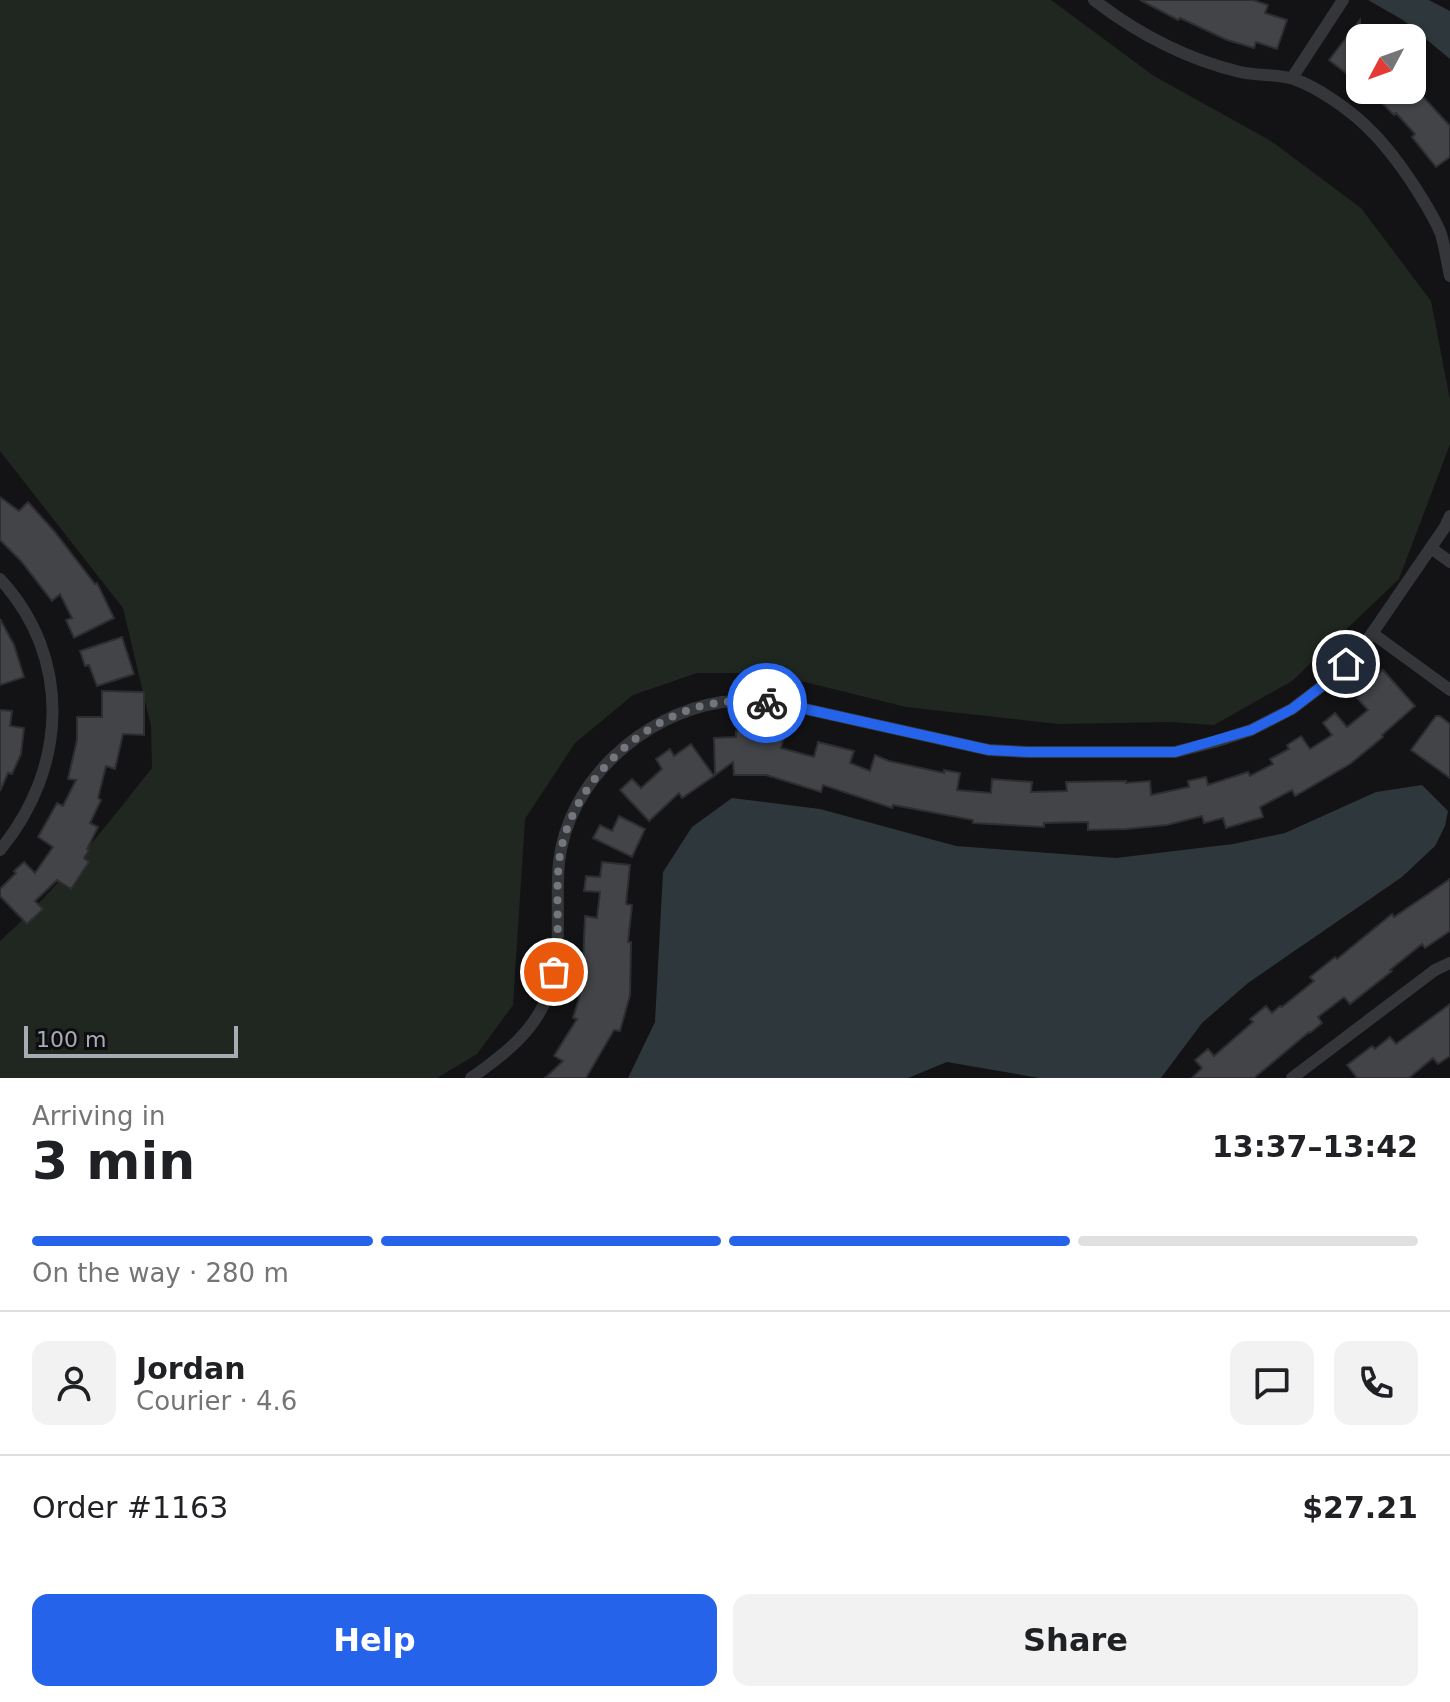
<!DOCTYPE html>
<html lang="en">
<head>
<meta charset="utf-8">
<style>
  :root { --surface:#fff; --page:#f2f2f2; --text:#202124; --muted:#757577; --line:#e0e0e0; --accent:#2563eb }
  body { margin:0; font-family:"DejaVu Sans",sans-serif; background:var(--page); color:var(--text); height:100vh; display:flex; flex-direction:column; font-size:30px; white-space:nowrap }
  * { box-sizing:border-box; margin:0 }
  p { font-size:26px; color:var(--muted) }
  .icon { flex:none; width:44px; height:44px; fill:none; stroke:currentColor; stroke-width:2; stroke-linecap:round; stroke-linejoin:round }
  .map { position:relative; height:1078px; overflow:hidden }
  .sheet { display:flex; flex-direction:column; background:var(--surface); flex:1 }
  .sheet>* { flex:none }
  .needle { width:52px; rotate:229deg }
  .buttons { position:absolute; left:1346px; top:24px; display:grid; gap:16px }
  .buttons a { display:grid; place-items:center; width:80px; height:80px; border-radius:16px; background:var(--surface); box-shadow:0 2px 6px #0004; font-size:40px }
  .scale { position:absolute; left:24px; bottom:20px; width:214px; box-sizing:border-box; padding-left:8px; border:4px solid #a6acb4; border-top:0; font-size:22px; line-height:28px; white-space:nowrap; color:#a6acb4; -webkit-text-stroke:6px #0e0e10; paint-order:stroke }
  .pin { position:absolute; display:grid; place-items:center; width:68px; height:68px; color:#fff; margin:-34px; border:4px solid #fff; border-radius:50%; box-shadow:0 2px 8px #0007 }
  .courier { position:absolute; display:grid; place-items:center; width:80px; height:80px; margin:-40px; border:6px solid #2563eb; border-radius:50%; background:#fff; color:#222; box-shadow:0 2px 10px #0007 }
  .head em { font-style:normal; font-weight:700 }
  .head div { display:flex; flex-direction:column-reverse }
  .head { display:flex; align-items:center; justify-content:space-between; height:136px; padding:0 32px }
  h1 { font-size:52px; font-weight:700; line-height:60px }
  .bar { display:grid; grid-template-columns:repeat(4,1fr); gap:12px 8px; align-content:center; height:96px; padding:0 32px }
  .bar i { height:10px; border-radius:6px; background:var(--line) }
  .bar .active { background:var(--accent) }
  .bar p { grid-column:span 4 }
  .line { display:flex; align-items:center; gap:20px; padding:0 32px; border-top:2px solid var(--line) }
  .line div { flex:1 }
  .round { display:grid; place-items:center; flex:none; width:84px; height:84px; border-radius:16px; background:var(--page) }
  .action { display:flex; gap:16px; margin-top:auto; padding:16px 32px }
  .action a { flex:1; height:92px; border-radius:16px; background:var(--accent); color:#fff; font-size:32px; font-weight:700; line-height:92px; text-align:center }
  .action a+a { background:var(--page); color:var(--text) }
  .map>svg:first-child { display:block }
  .green { fill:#202720 }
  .water { fill:#2e373c }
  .building { fill:#424448; stroke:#2d2e31; stroke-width:2 }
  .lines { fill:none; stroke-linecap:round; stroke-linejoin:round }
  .street { stroke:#353639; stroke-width:12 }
  .done { stroke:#73767c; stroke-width:8; stroke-dasharray:0 14.4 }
  .route { stroke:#2563eb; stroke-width:10 }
</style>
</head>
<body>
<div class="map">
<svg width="1450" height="1078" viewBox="0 0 1450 1078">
  <rect width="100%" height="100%" fill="#131315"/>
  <path class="green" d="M0,0H1051L1154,76L1271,141L1361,208L1431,301L1450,400V444L1399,579L1292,681L1214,725L1170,722L1058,724L906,707L768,673H697L633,695L575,743L525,819L513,1005L477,1054L437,1078H0V941C57,890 104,828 152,768L151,726L123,608L0,451Z"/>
  <path class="water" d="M1368,0H1429L1450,11V59L1403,20Z
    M1422,785L1448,811L1445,826L1435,846L1402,877L1248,983L1202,1023L1161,1078H1039L947,1062L908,1078H628L655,1022L663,872L692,827L732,798L820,809L956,846L1116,858L1233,844L1285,833L1376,792Z"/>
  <path class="building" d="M1140,0H1253L1268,5L1265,13L1287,20L1277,49L1256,42L1254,48L1227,40L1180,18L1178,20Z
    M1360,20V25L1376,38H1360V84L1329,60Z
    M1374,90H1417L1450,126V157L1436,167L1412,137L1415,134L1396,113L1394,115L1379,100L1382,98Z
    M0,497L19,511L28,502L54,531L95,584L97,583L114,618L74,638L66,620L72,618L60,594L52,601L21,561L0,540Z
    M0,619L14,645L24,677L0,685Z
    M122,637L134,674L97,686L89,665L85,666L80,651Z
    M1383,670L1415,706L1382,735L1383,737L1350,764L1295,796L1292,790L1260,807L1263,817L1226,828L1223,818L1204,823L1202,816L1167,825L1126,829L1088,830V822L1044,823V827L973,823V820L893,805L892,808L823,785L821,792L766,775H734L733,762L715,775L714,738L736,737V731H766L784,736L781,748L814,757L818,742L854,751L850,763L870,771L875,755L889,761L944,773V770L960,773L957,790L991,793L992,779L1032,782L1031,792L1067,791L1066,782L1126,781V783L1150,781L1151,795L1189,787L1188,781L1206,777L1208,785L1248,772L1250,776L1273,764L1270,759L1289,749L1287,745L1301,736L1310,749L1332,735L1323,723L1335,713L1347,727L1368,710L1357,698L1365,691L1362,688Z
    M102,691L144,692V735L123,734L115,769L106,766L98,798L101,800L90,823L98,827L87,849L89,850L84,858L89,862L71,889L57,880L35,901L43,909L27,924L0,896V889L16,873L14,871L24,862L35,873L53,847L38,837L57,803L63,806L76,780L68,779L77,740V717H102Z
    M0,710L12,711L10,726L24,728L21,754L12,774L8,773L0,791Z
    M1436,716H1440L1450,724V778L1411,750Z
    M691,744L714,776L682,798L679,793L649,821L620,790L632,779L641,788L662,769L656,759L670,749L674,756Z
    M619,816L645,829L632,857L593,838L600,825L612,831Z
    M602,862L630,865L626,904L632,905L628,942H631L630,995L620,1031L614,1030L586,1078H545L563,1061L554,1056L577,1019L573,1018L582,988L585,916L597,918L600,892L584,891L586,876L600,877Z
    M1450,879V931L1425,948L1422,944L1390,970L1392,971L1350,1004L1344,997L1318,1017L1322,1023L1310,1033L1309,1032L1254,1078H1192L1202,1068L1195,1060L1208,1049L1214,1056L1253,1022L1250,1019L1266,1006L1272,1013L1280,1006L1282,1007L1314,981L1310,977L1335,957L1337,959L1392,914L1394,917Z
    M1450,1004V1056L1438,1064L1433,1058L1409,1078H1357L1347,1065L1372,1046L1375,1049L1390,1037L1396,1044Z"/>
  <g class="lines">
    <path class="street" d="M1094,0C1138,34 1186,59 1240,72C1258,76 1277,74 1294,79C1308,84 1320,91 1332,99C1367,122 1388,147 1411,181C1422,198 1434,216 1441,234C1445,248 1447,262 1450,276
      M1292,78L1343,0
      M1431,548L1450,562
      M0,579C73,658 67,769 0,850
      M1372,633L1450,690
      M471,1078C505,1054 537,1030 550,989C563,948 555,904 559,862C568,781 643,714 722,702C742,700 763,703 783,704L989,750L1028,752H1175L1214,742L1251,730L1292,709L1330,680L1362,648L1445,527L1450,516
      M1292,1078L1435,970L1450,963"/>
  </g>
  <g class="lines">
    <path class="done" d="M554,972C561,936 555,899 559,862C568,784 646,710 724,702C738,701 753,702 767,703"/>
    <path class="route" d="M767,703L783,704L989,750L1028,752H1175L1251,730L1292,709L1330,680L1346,664"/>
  </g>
</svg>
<div class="buttons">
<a><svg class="needle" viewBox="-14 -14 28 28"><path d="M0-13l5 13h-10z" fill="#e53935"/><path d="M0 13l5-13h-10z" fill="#757577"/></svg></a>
</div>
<div class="scale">100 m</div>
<div class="pin" style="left:554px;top:972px;background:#ea580c"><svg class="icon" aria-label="bag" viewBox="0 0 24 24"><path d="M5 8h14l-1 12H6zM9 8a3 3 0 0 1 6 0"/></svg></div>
<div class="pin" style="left:1346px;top:664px;background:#1f2937"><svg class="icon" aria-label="home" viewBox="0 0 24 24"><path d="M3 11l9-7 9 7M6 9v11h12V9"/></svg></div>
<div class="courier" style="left:767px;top:703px"><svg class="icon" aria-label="bike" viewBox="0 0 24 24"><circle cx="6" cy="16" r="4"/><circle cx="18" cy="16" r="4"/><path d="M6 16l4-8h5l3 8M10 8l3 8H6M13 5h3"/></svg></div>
</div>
<section class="sheet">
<div class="head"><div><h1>3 min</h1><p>Arriving in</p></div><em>13:37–13:42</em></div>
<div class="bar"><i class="active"></i><i class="active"></i><i class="active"></i><i></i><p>On the way · 280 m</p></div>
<div class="line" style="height:144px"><a class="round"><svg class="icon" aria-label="person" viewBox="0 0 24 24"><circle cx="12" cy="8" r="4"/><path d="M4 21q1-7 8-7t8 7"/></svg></a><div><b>Jordan</b><p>Courier · 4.6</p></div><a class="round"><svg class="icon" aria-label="chat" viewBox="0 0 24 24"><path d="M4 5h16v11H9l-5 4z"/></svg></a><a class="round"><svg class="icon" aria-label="phone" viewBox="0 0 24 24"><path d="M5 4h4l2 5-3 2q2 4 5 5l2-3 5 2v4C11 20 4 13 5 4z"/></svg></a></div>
<div class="line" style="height:104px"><div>Order #1163</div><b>$27.21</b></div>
<div class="action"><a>Help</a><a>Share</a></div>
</section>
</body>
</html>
